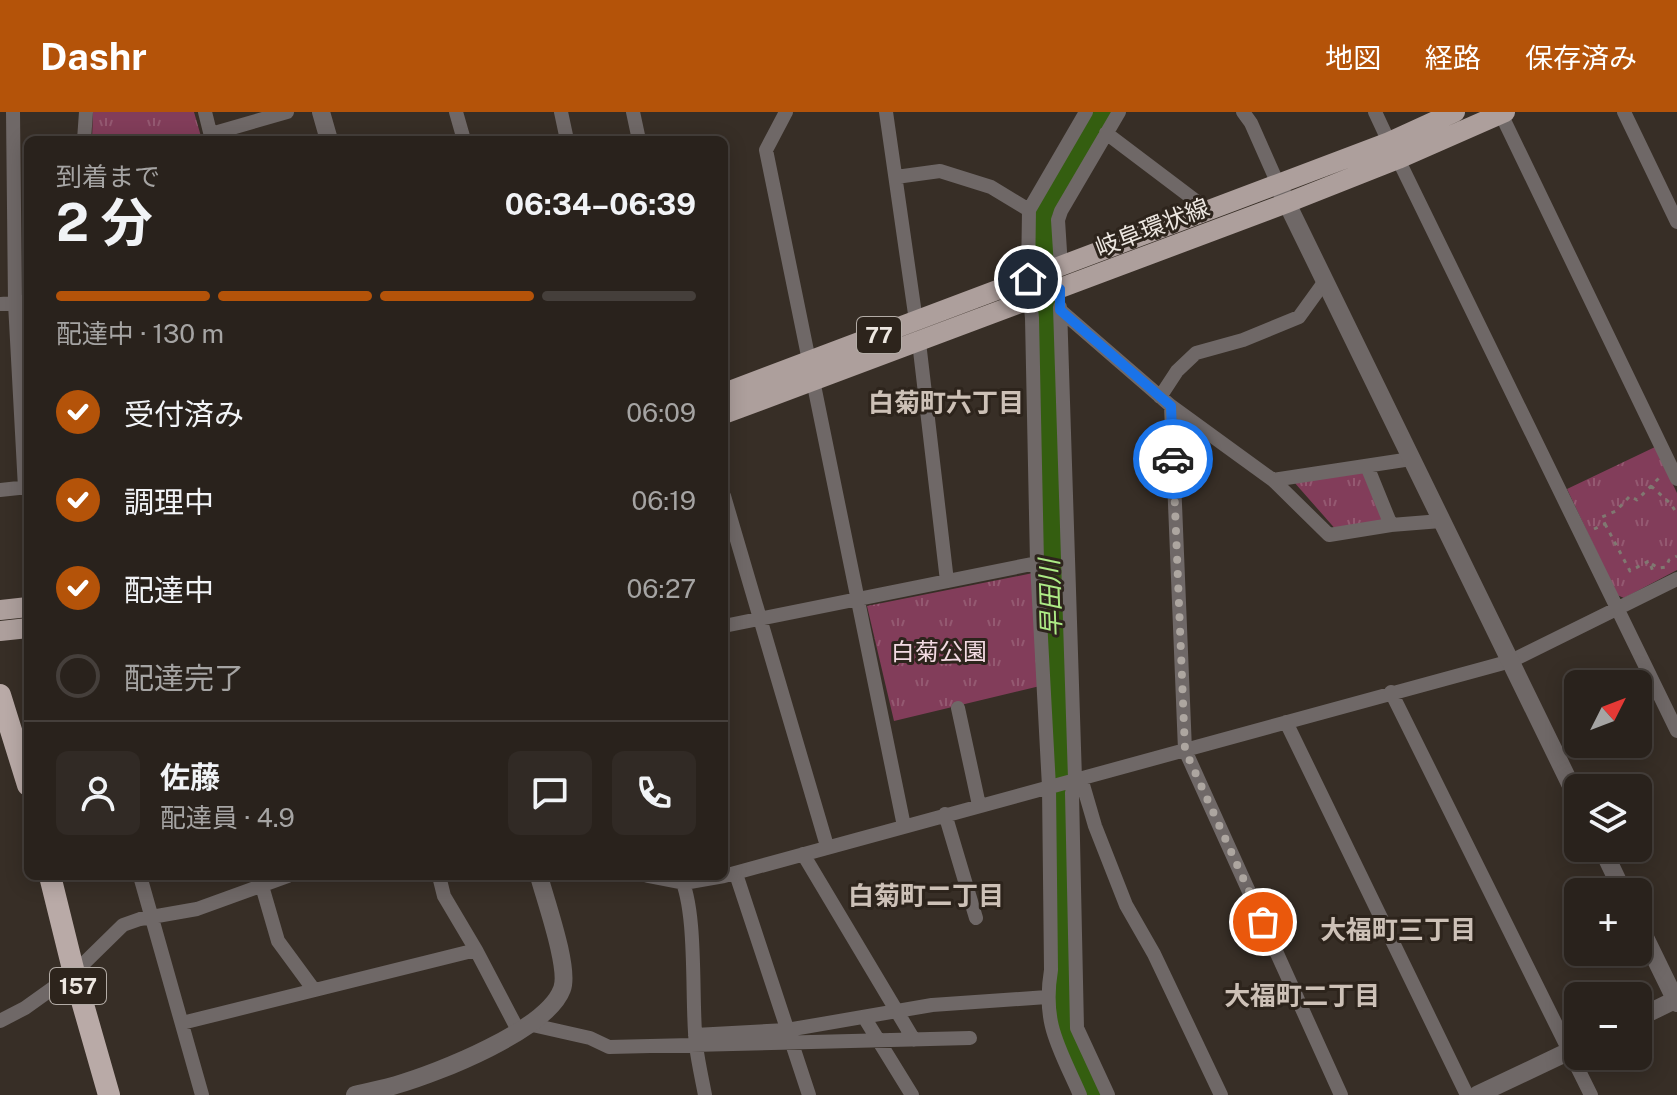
<!DOCTYPE html>
<html lang="ja">
<head>
<meta charset="utf-8">
<style>
  :root { --surface:#29221c; --page:#312a25; --text:#f1f3f6; --muted:#a5a4a3; --line:#453f3b; --accent:#b45309 }
  body { margin:0; font-family:"Public Sans","Noto Sans JP",sans-serif; background:var(--page); color:var(--text); height:100vh; display:flex; flex-direction:column; font-size:30px; white-space:nowrap }
  * { box-sizing:border-box; margin:0 }
  p { font-size:26px; color:var(--muted) }
  .icon { flex:none; width:44px; height:44px; fill:none; stroke:currentColor; stroke-width:2; stroke-linecap:round; stroke-linejoin:round }
  .map { position:relative; flex:1; overflow:hidden }
  .sheet { position:absolute; left:24px; top:24px; width:704px; height:744px; display:flex; flex-direction:column; background:var(--surface); border-radius:12px; box-shadow:0 4px 20px #0003,0 0 0 2px var(--line) }
  .sheet>* { flex:none }
  .needle { width:52px; rotate:48deg }
  .buttons { position:absolute; left:1564px; top:558px; display:grid; gap:16px }
  .buttons a { display:grid; place-items:center; width:88px; height:88px; border-radius:12px; background:var(--surface); box-shadow:0 4px 20px #0003,0 0 0 2px var(--line); font-size:40px }
  .pin { position:absolute; display:grid; place-items:center; width:68px; height:68px; color:#fff; margin:-34px; border:4px solid #fff; border-radius:50%; box-shadow:0 2px 8px #0007 }
  .courier { position:absolute; display:grid; place-items:center; width:80px; height:80px; margin:-40px; border:6px solid #1a73e8; border-radius:50%; background:#fff; color:#222; box-shadow:0 2px 10px #0007 }
  .headline em { font-style:normal; font-weight:700 }
  .headline div { display:flex; flex-direction:column-reverse }
  .headline { display:flex; align-items:center; justify-content:space-between; height:136px; padding:0 32px }
  h1 { font-size:52px; font-weight:700; line-height:60px }
  .bar { display:grid; grid-template-columns:repeat(4,1fr); gap:12px 8px; align-content:center; height:96px; padding:0 32px }
  .bar i { height:10px; border-radius:6px; background:var(--line) }
  .bar .on { background:var(--accent) }
  .bar p { grid-column:span 4 }
  .line { display:flex; align-items:center; gap:20px; padding:0 32px; border-top:2px solid var(--line) }
  .line div { flex:1 }
  .round { display:grid; place-items:center; flex:none; width:84px; height:84px; border-radius:12px; background:var(--page) }
  ol { padding:0 32px; list-style:none }
  li { display:flex; align-items:center; gap:24px; height:88px }
  li p { margin-inline-start:auto }
  li .icon { padding:8px; border-radius:50%; background:var(--accent); color:#fff; stroke-width:4 }
  li:last-child { color:var(--muted) }
  li i { width:44px; height:44px; border:4px solid var(--line); border-radius:50% }
  header { display:flex; align-items:center; gap:48px; box-sizing:border-box; height:112px; padding:0 40px; background:var(--accent); color:#fff }
  header strong { font-size:38px }
  nav { display:flex; gap:44px; margin-inline-start:auto; font-size:28px }
  .map>svg:first-child { display:block }
  .park { fill:url(#park-tufts) }
  .lines { fill:none; stroke-linecap:round; stroke-linejoin:round }
  .river { stroke:#345e10; stroke-width:26 }
  .path { stroke:#807871; stroke-width:3; stroke-dasharray:4 6; stroke-linecap:butt }
  .minor { stroke:#6f6867; stroke-width:14 }
  .tertiary { stroke:#6f6867; stroke-width:18 }
  .primary { stroke:#ad9f9c; stroke-width:20 }
  .trunk { stroke:#b9aaa7; stroke-width:22 }
  .done { stroke:#ada6a0; stroke-width:8; stroke-dasharray:0 14.4 }
  .route { stroke:#1a73e8; stroke-width:10 }
  .labels { text-anchor:middle; dominant-baseline:central; stroke-width:6; stroke-linejoin:round; paint-order:stroke }
  .shield { fill:#2d241c; stroke:#b3aca6; stroke-width:2 }
  .shield-label { font-size:22px; font-weight:bold; fill:#ede7e1 }
  .street-label { font-size:24px; fill:#ede7e1; stroke:#2d241c }
  .park-label { font-size:24px; fill:#f3dbe3; stroke:#2d241c }
  .neighbourhood-label { font-size:26px; font-weight:bold; fill:#cdc1b7; stroke:#2d241c }
  .water-label { font-size:26px; font-style:italic; fill:#adeb86; stroke:#2d241c }
</style>
</head>
<body>
<header>
<strong>Dashr</strong>
<nav><a>地図</a><a>経路</a><a>保存済み</a></nav>
</header>
<div class="map">
<svg width="1677" height="983" viewBox="0 0 1677 983">
  <defs>
    <pattern id="park-tufts" width="24" height="20" patternUnits="userSpaceOnUse" patternTransform="scale(2)"><rect width="24" height="20" fill="#823d5a"/><path d="M3 7l-1-3M5 7V3M7 7l1-3M15 17l-1-3M17 17v-4M19 17l1-3" fill="none" stroke="#945971"/></pattern>
  </defs>
  <rect width="100%" height="100%" fill="#372e26"/>
  <path class="park" d="M93,0H194L202,28H92Z
    M1655,335L1677,381V458L1624,486L1617,483L1567,377Z
    M1369,355L1396,413L1338,420L1294,370Z
    M1033,461L1040,574L894,609L867,494Z"/>
  <g class="lines">
    <path class="river" d="M1090,983L1064,924L1062,908L1045,231L1039,100L1098,0"/>
    <path class="path" d="M1651,374L1671,392L1677,402
      M1605,412L1630,459L1649,449L1654,462
      M1594,417L1605,412L1602,405L1616,399L1630,384L1637,388L1660,365
      M1652,452L1658,456L1666,455L1669,448L1677,444"/>
    <path class="minor" d="M13,0L15,191L25,376
      M205,0L212,28
      M456,0L464,28
      M561,0L567,28
      M633,0L639,28
      M786,0L766,38L904,714
      M886,0L916,209
      M1243,0L1251,11L1278,72
      M1375,0L1389,30
      M1624,0L1677,110
      M1501,2L1677,367
      M1106,21L1196,89L1202,101
      M211,22L287,0
      M84,28L86,0
      M1398,47L1677,619
      M896,65L940,59L991,75L1029,98
      M1061,155L1058,108L1061,99L1119,0
      M0,192L28,190
      M1060,195L1075,667L1072,681L1077,916L1108,983
      M1060,198L1171,294L1185,638L1341,983
      M919,230L947,469
      M1160,285L1177,259L1196,241L1243,228L1299,205L1325,169
      M1171,294L1273,368L1411,347
      M1367,354L1391,413L1441,409
      M1273,368L1329,423L1391,413
      M0,378L28,375
      M724,384L827,734
      M724,514L1037,451
      M1391,580L1591,983
      M958,596L979,693
      M1286,610L1467,983
      M1081,666L1095,714L1126,793L1154,842L1221,983
      M945,702L976,806
      M803,742L914,928
      M736,762L809,983
      M140,764L202,983
      M439,764L444,784L476,838L519,920
      M648,764L684,771L724,764
      M680,764C698,799 691,890 696,933C698,950 702,967 705,983
      M724,764L1511,549L1677,467
      M262,774L278,829L314,878
      M864,905L912,983
      M0,909L25,896L74,861L123,813L140,807L197,797L288,764
      M182,911L476,838
      M528,912L590,926L609,935L970,926
      M695,923L787,918L932,893L1047,885
      M1080,983C1059,935 1042,912 1051,858L1049,675L1037,451L1032,206L1028,167L1029,98L1086,0"/>
    <path class="tertiary" d="M321,0L329,28
      M1281,79L1578,688
      M1602,736L1623,780
      M1638,811L1677,891
      M1638,906L1677,887
      M355,983C369,979 383,977 396,973C438,961 547,918 562,877C570,857 545,787 539,764
      M1477,983L1578,935"/>
    <path class="primary" d="M724,281L1278,72L1389,30L1455,0
      M724,302L1287,91L1398,47L1505,0
      M0,498L28,495
      M0,519L28,516"/>
    <path class="trunk" d="M0,583L28,673
      M50,764L74,861L109,983"/>
  </g>
  <g class="lines">
    <path class="done" d="M1173,347L1185,638L1263,810"/>
    <path class="route" d="M1028,167L1029,188L1060,177V198L1171,294L1173,347"/>
  </g>
  <g class="labels">
    <g class="shield">
      <rect x="857" y="205" width="44" height="36" rx="6"/>
      <rect x="50" y="856" width="56" height="36" rx="6"/>
    </g>
    <g class="shield-label">
      <text x="879" y="223">77</text>
      <text x="78" y="874">157</text>
    </g>
    <g class="street-label">
      <text transform="translate(1152 115) rotate(-21)">岐阜環状線</text>
    </g>
    <g class="park-label">
      <text x="939" y="539">白菊公園</text>
    </g>
    <g class="neighbourhood-label">
      <text x="946" y="290">白菊町六丁目</text>
      <text x="926" y="783">白菊町二丁目</text>
      <text x="1398" y="817">大福町三丁目</text>
      <text x="1302" y="883">大福町二丁目</text>
    </g>
    <g class="water-label">
      <text transform="translate(1050 486) rotate(-92)">早田川</text>
    </g>
  </g>
</svg>
<div class="buttons">
<a><svg class="needle" viewBox="-14 -14 28 28"><path d="M0-13l5 13h-10z" fill="#e53935"/><path d="M0 13l5-13h-10z" fill="#a5a4a3"/></svg></a>
<a><svg class="icon" aria-label="layers" viewBox="0 0 24 24"><path d="M12 4l9 5-9 5-9-5zM3 14l9 5 9-5"/></svg></a>
<a>+</a>
<a>−</a>
</div>
<div class="pin" style="left:1263px;top:810px;background:#ea580c"><svg class="icon" aria-label="bag" viewBox="0 0 24 24"><path d="M5 8h14l-1 12H6zM9 8a3 3 0 0 1 6 0"/></svg></div>
<div class="pin" style="left:1028px;top:167px;background:#1f2937"><svg class="icon" aria-label="home" viewBox="0 0 24 24"><path d="M3 11l9-7 9 7M6 9v11h12V9"/></svg></div>
<div class="courier" style="left:1173px;top:347px"><svg class="icon" aria-label="car" viewBox="0 0 24 24"><path d="M5 17H2v-5l4-1 3-4h7l3 4 3 1v5h-3M9 17h6M6 11h13"/><circle cx="7" cy="17" r="2"/><circle cx="17" cy="17" r="2"/></svg></div>
<section class="sheet">
<div class="headline"><div><h1>2 分</h1><p>到着まで</p></div><em>06:34–06:39</em></div>
<div class="bar"><i class="on"></i><i class="on"></i><i class="on"></i><i></i><p>配達中 · 130 m</p></div>
<ol>
<li><svg class="icon" aria-label="check" viewBox="0 0 24 24"><path d="M5 12l5 5 9-10"/></svg>受付済み<p>06:09</p></li>
<li><svg class="icon" aria-label="check" viewBox="0 0 24 24"><path d="M5 12l5 5 9-10"/></svg>調理中<p>06:19</p></li>
<li><svg class="icon" aria-label="check" viewBox="0 0 24 24"><path d="M5 12l5 5 9-10"/></svg>配達中<p>06:27</p></li>
<li><i></i>配達完了</li>
</ol>
<div class="line" style="height:144px"><a class="round"><svg class="icon" aria-label="person" viewBox="0 0 24 24"><circle cx="12" cy="8" r="4"/><path d="M4 21q1-7 8-7t8 7"/></svg></a><div><b>佐藤</b><p>配達員 · 4.9</p></div><a class="round"><svg class="icon" aria-label="chat" viewBox="0 0 24 24"><path d="M4 5h16v11H9l-5 4z"/></svg></a><a class="round"><svg class="icon" aria-label="phone" viewBox="0 0 24 24"><path d="M5 4h4l2 5-3 2q2 4 5 5l2-3 5 2v4C11 20 4 13 5 4z"/></svg></a></div>
</section>
</div>
</body>
</html>
